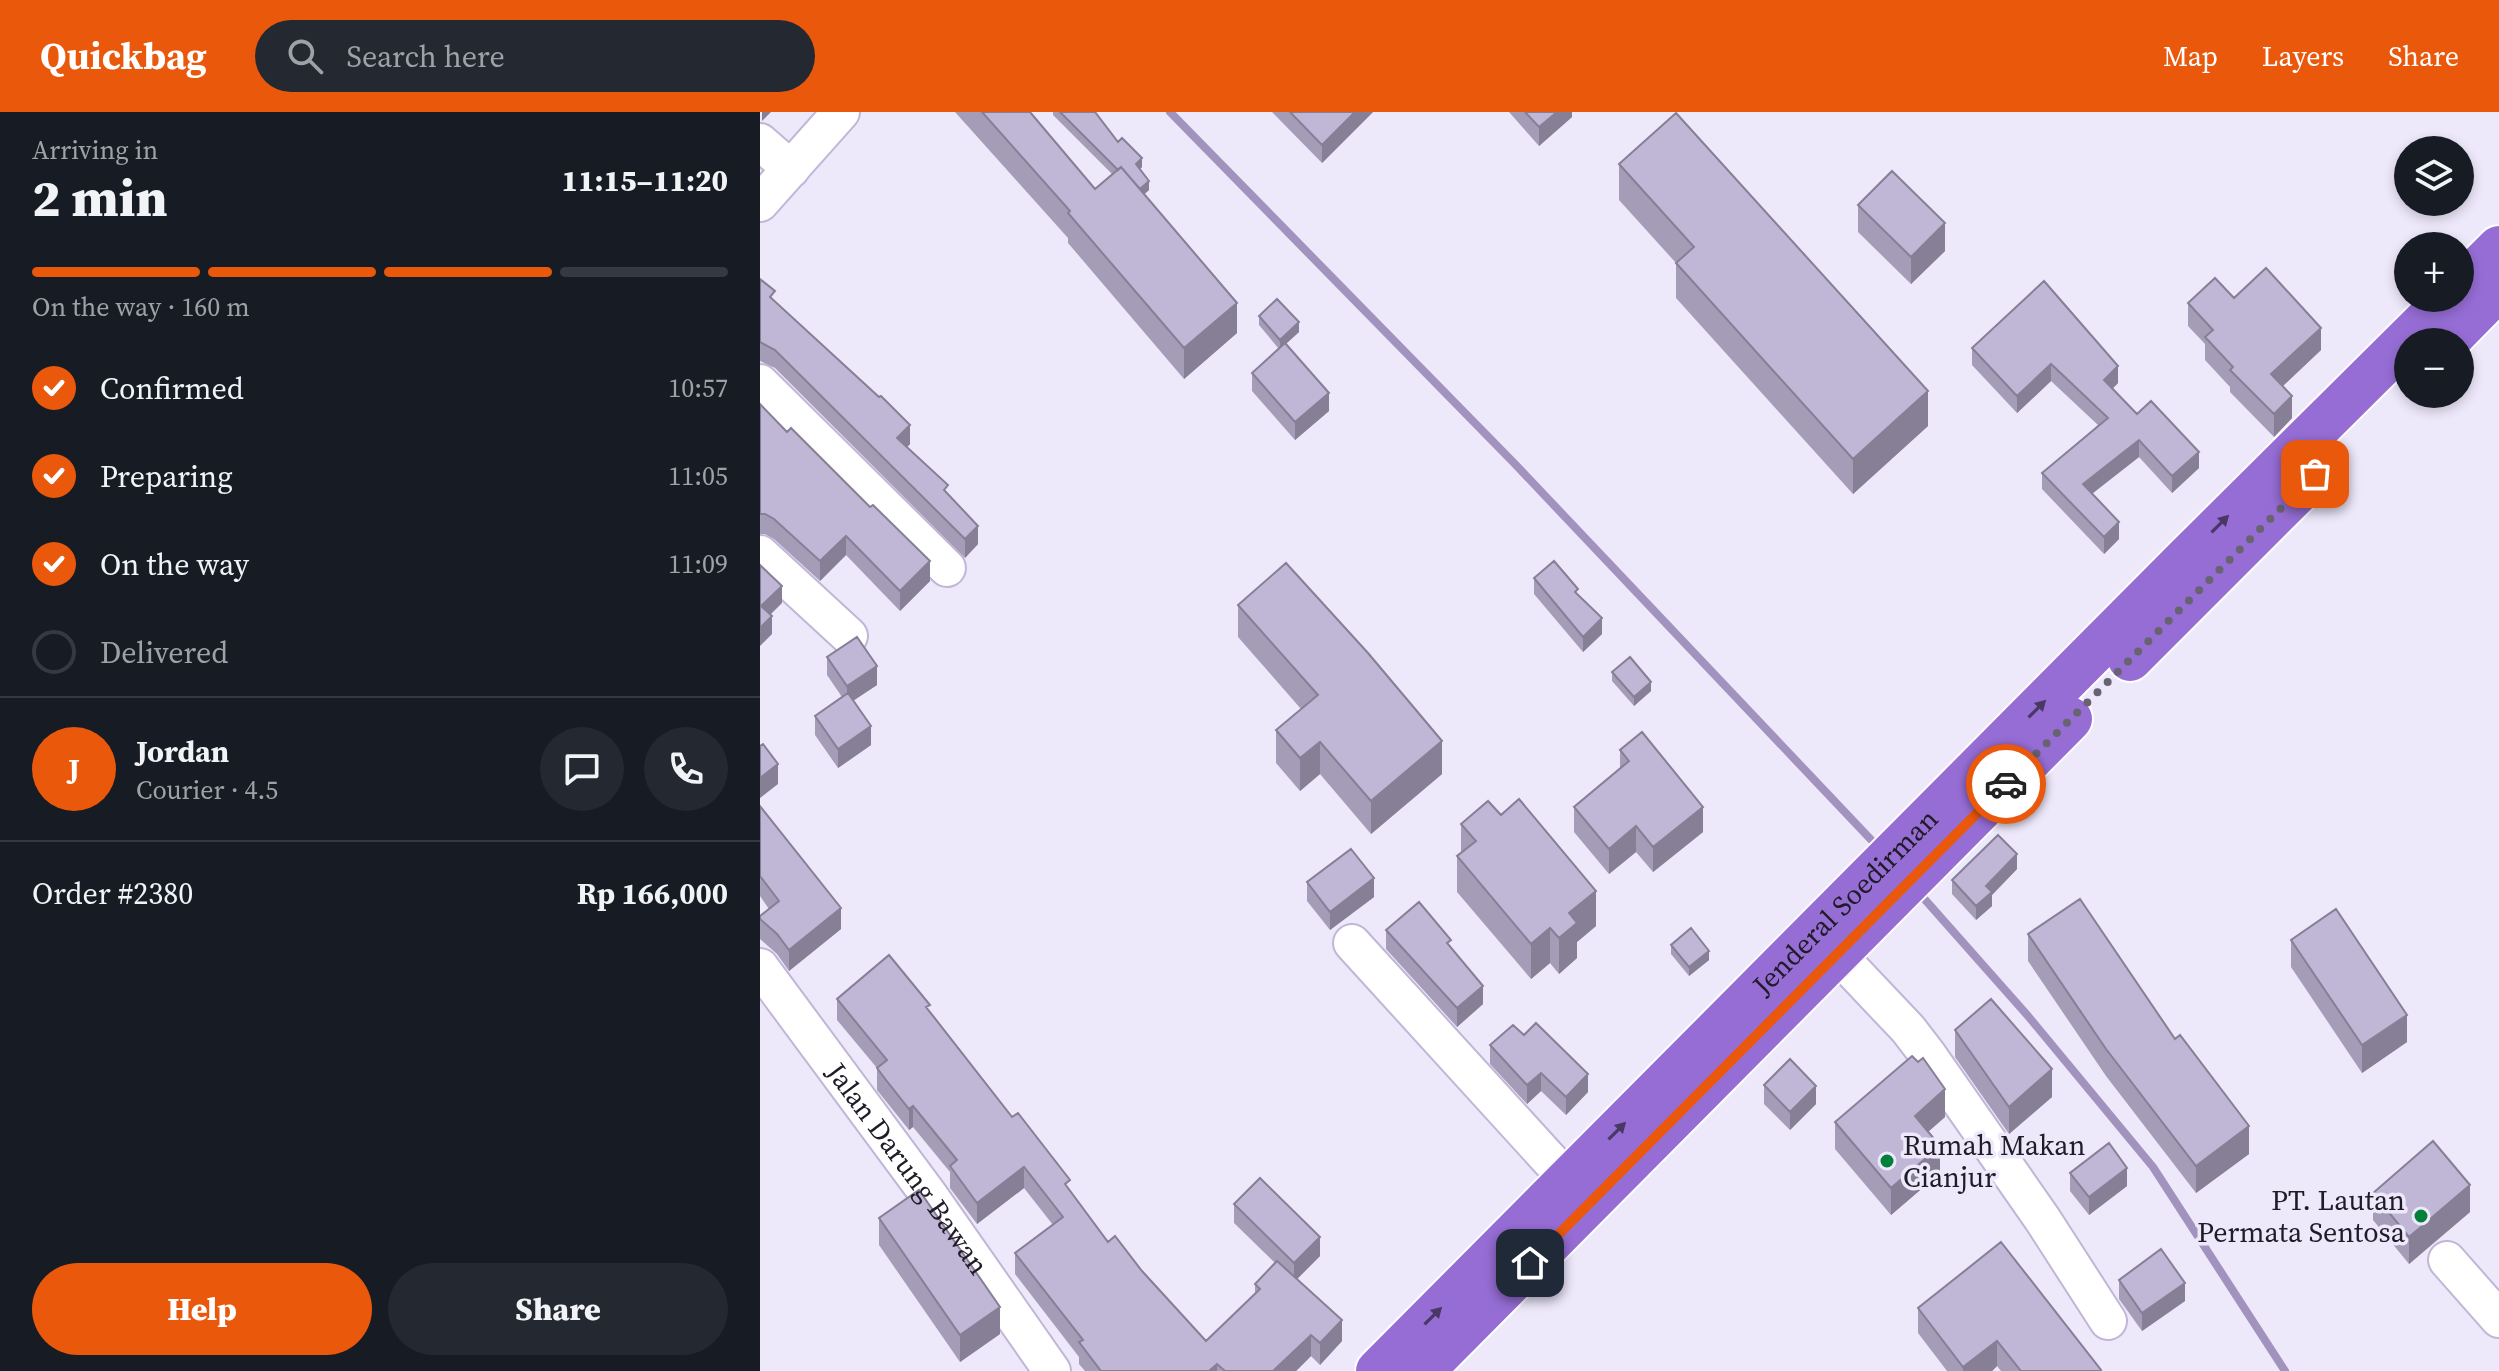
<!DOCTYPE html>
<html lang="en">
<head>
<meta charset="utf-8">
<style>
  :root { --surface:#171b24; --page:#242831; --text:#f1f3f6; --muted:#9ea1a6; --line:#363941; --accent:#ea580c }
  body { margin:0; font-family:"Source Serif 4",serif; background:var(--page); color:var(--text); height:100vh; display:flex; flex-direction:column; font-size:30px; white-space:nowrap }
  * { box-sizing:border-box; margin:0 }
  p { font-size:26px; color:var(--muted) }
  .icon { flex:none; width:44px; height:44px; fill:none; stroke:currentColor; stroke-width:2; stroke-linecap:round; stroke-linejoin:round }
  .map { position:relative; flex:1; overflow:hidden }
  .drawer { display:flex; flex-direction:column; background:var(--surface); width:760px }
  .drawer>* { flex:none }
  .tools { position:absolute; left:1634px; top:24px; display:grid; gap:16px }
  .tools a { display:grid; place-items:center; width:80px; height:80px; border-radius:50%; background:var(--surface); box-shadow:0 4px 12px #0003; font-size:40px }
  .pin { position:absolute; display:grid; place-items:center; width:68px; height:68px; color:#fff; margin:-34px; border-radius:16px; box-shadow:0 4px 12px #0006 }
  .courier { position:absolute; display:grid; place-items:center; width:80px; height:80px; margin:-40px; border:6px solid #ea580c; border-radius:50%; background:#fff; color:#222; box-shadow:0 2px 10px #0007 }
  .summary em { font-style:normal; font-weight:800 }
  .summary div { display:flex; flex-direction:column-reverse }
  .summary { display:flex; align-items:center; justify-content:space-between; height:136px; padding:0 32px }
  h1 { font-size:52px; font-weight:800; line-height:60px }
  .bar { display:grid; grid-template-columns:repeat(4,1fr); gap:12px 8px; align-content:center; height:96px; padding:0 32px }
  .bar i { height:10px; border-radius:6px; background:var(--line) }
  .bar .selected { background:var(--accent) }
  .bar p { grid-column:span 4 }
  .line { display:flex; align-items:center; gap:20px; padding:0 32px; border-top:2px solid var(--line) }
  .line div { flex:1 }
  .round { display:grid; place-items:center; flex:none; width:84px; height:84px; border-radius:42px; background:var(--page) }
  ol { padding:0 32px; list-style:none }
  li { display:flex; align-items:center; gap:24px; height:88px }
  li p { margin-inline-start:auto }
  li .icon { padding:8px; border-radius:50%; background:var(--accent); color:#fff; stroke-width:4 }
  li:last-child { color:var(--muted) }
  li i { width:44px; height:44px; border:4px solid var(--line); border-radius:50% }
  .cta { display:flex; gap:16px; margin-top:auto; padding:16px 32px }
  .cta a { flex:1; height:92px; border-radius:48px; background:var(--accent); color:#fff; font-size:32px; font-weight:800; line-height:92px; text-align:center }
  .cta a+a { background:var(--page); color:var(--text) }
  header { display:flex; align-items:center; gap:48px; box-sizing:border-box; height:112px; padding:0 40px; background:var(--accent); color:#fff }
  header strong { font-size:38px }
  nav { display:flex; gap:44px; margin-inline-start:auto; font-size:28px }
  .search { width:560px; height:72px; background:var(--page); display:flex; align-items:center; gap:20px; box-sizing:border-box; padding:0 28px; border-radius:44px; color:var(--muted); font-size:30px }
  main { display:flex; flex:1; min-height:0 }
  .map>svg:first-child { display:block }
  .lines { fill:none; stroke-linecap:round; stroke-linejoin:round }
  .stream { stroke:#a193be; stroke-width:8 }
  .minor-casing { stroke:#c1b6d6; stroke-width:40 }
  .highway-casing { stroke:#fff; stroke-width:48 }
  .minor { stroke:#fff; stroke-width:36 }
  .highway { stroke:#966dd5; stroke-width:44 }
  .wall { fill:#a59db8 }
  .shaded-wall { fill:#867f96 }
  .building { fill:#c0b6d6; stroke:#867f96; stroke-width:2 }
  .oneway { fill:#493864 }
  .done { stroke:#686371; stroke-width:8; stroke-dasharray:0 14.4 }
  .route { stroke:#ea580c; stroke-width:10 }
  .poi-dot { fill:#01803a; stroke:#eee8fb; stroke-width:3 }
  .labels { text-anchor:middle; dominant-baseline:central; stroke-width:7; stroke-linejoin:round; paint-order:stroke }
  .street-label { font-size:28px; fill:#201c27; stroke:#eee8fb }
  .poi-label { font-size:28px; fill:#201c27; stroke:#eee8fb; text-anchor:start }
</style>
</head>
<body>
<header>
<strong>Quickbag</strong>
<div class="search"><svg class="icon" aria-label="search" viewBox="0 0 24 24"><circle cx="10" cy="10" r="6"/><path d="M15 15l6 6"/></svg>Search here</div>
<nav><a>Map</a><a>Layers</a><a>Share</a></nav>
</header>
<main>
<section class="drawer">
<div class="summary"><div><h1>2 min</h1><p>Arriving in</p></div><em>11:15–11:20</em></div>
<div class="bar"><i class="selected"></i><i class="selected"></i><i class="selected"></i><i></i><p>On the way · 160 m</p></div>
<ol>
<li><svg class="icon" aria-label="check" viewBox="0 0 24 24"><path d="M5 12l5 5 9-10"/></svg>Confirmed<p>10:57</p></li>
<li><svg class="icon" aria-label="check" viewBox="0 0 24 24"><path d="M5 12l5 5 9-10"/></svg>Preparing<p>11:05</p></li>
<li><svg class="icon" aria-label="check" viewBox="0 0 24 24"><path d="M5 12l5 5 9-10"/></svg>On the way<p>11:09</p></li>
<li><i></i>Delivered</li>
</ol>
<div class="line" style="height:144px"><b class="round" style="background:var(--accent);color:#fff">J</b><div><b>Jordan</b><p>Courier · 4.5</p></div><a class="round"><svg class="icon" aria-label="chat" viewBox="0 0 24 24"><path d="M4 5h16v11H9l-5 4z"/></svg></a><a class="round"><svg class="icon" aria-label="phone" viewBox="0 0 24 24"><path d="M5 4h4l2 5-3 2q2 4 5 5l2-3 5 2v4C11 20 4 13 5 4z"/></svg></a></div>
<div class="line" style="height:104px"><div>Order #2380</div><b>Rp 166,000</b></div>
<div class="cta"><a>Help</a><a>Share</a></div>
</section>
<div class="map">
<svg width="1739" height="1259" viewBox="0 0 1739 1259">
  <rect width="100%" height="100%" fill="#eee8fb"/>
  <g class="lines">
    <path class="stream" d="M410,0L754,351L1117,734
      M1160,782L1268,904L1393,1055L1525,1259"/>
    <defs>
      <g id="minor">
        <path d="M0,30L31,57"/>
        <path d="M0,91L81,0"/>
        <path d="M0,271L187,456"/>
        <path d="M0,442L89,524"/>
        <path d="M592,831L808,1068"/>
        <path d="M1077,842L1148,917L1168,943L1283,1108L1348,1209"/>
        <path id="s1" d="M0,855L171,1086L292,1259"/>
        <path d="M1687,1148L1739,1207"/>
      </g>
      <g id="highway">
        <path d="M1700,175L1739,136"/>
        <path d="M1686,230L1739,176"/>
        <path d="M1370,547L1545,372"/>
        <path id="s2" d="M618,1259L1427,446L1689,186"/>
        <path d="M662,1259L1310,607"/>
      </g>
    </defs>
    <use href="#minor" class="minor-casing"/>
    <use href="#highway" class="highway-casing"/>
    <use href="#minor" class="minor"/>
    <use href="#highway" class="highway"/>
  </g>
  <path class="wall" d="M195,0H270L335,77L352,62L293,3V0H335L358,30L382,55L380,57L389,78L384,82L477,221L424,267L308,131V126Z
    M512,0H613L562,51Z
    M749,0H812V5L779,34Z
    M859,52L1168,314L1093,382L916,186V151L859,88Z
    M1098,93L1185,139L1151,172L1098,120Z
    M0,167L15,190L150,332L147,335L188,383L218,432L205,446L15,256L0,249Z
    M1284,169L1358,271L1353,276L1377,302L1439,356L1412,381L1379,345L1332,381L1359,427L1344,442L1282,377V361L1338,313L1291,269L1257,301L1212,253V236Z
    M1474,186L1561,238L1523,274L1532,306L1514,325L1470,280V275L1445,248V232L1428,214V191Z
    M499,204L539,220L526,232L569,299L535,328L492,279V261L519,237L499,213Z
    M0,292L170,469L140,499L86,443L60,469L14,427L5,422H0Z
    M774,466L818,483L842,522L823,540L774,482Z
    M478,493L682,662L611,722L560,662L540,679L516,651V618L541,597L478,525Z
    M67,545L117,573L93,588L111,633L78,656L55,623V604L82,585L67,563Z
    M852,560L891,579L874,594L852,569Z
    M860,638L943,720L893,760L876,740L849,762L814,720V695L860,656Z
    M0,694L81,817L29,859L17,842L0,827V804L9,797L0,784Z
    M701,712L836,814L817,830V846L799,862L790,851L771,867L697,780V744L701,741Z
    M1257,757L1232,783V794L1216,808L1192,782V768Z
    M547,770L614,785L570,818L547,789Z
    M626,818L691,836L723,892L697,915L626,837Z
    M1268,822L1489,1042L1436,1081L1346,964L1268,849Z
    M1531,828L1647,930L1602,961L1531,855Z
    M911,833L949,848L929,864L911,842Z
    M77,887L170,899L310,1078L348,1130L382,1159L446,1229L495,1181V1172L515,1151L474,1111V1092L560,1144L537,1167L582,1229L560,1253L551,1244L536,1259H325L319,1252V1245L255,1162V1141L293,1113L264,1076L217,1112L190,1076V1060L153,1015L149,1018L117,978V956L77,908Z
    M1195,918L1292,985L1249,1022L1195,945Z
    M730,933L828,980L806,1003L781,979L767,992L730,952Z
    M1004,973L1056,992L1030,1018L1004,992Z
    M1185,1005L1168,1020L1180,1061L1131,1103L1075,1037V1010Z
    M1310,1061L1367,1074L1329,1103L1310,1079Z
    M1613,1081L1710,1100L1649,1152L1613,1108Z
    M119,1106L240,1222L200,1250L119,1133Z
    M1359,1168L1425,1189L1382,1219L1359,1187Z
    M1158,1196L1341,1259H1241L1237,1254L1232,1259H1187L1158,1221Z"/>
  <path class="shaded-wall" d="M2,0H11L2,9Z
    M595,0H613L562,51V33Z
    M797,0H812V5L779,34V15Z
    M382,46V55L376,61V52Z
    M389,69V78L378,88V78Z
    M1185,111V139L1151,172V145Z
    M477,191V221L424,267V236Z
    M539,210V220L520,237V228Z
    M1561,216V238L1511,285V262Z
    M1291,252V269L1257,301V284Z
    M1358,254V271L1344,285V268Z
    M1168,279V314L1093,382V347Z
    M569,281V299L535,328V310Z
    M1532,284V306L1514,325V302Z
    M150,313V332L137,345V326Z
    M1379,328V345L1323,389V372Z
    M1439,340V356L1412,381V364Z
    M1359,410V427L1344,442V425Z
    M218,414V432L205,446V427Z
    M86,424V443L60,469V449Z
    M170,449V469L140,499V479Z
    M22,474V491L1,512V494Z
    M12,504V522L0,534V516Z
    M842,506V522L823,540V525Z
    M117,554V573L87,593V574Z
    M891,570V579L874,594V585Z
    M111,614V633L78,656V637Z
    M682,629V662L611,722V689Z
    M560,630V662L540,679V646Z
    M18,652V672L0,686V666Z
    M943,695V720L893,760V735Z
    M876,714V740L849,762V737Z
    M1257,742V757L1232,783V794L1216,808V794L1226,774Z
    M614,766V785L570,818V800Z
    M836,779V814L817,830V846L799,862V826L809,801Z
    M81,796V817L29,859V838Z
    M790,816V851L771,867V832Z
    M949,839V848L929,864V855Z
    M723,874V892L697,915V896Z
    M1647,903V930L1602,961V933Z
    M1292,957V985L1249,1022V995Z
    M781,961V979L767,992V973Z
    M828,962V980L806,1003V985Z
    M1056,974V992L1030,1018V1000Z
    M1185,977V1005L1155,1031V1004Z
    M153,994V1015L149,1018V997Z
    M1489,1014V1042L1436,1081V1054Z
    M1180,1034V1061L1131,1103V1076Z
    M264,1055V1076L217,1112V1091Z
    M1367,1056V1074L1329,1103V1085Z
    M1710,1073V1100L1649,1152V1125Z
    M560,1125V1144L534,1170V1151Z
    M1425,1171V1189L1382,1219V1201Z
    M240,1195V1222L200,1250V1223Z
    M582,1208V1229L560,1253V1231Z
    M551,1223V1244L536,1259H513Z
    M1237,1229V1254L1232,1259H1203V1255Z
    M457,1252V1259H449Z"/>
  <path class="building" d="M222,0H270L335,77L361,55L477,191L424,236L308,101L310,99Z
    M300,0H335L358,30L362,26L382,46L376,52L389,69L380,77L361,55L358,58Z
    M530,0H595L562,33Z
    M765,0H797L779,15Z
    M916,1L1168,279L1093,347L916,151L934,135L859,52Z
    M1132,59L1185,111L1151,145L1098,93Z
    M1506,156L1561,216L1511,262L1532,284L1514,302L1470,258L1473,255L1445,225L1453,218L1428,191L1455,166L1474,186Z
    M0,167L15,179L10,185L119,285L121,284L150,313L137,326L188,373L184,378L218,414L205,427L15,238L0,230Z
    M1284,169L1358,254L1344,268L1377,302L1391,289L1439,340L1412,364L1379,328L1323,372L1359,410L1344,425L1282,361L1348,306L1291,252L1257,284L1212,236Z
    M517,187L539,210L520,228L499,204Z
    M525,231L569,281L535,310L492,261Z
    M0,292L27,320L31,316L110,395L113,393L170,449L140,479L86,424L60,449L14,407L5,402H0Z
    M794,449L818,477L815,480L842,506L823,525L774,466Z
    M526,451L608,541L682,629L611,689L560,630L540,646L516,618L558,583L478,493Z
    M0,453L22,474L1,494L12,504L0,516Z
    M97,525L117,554L87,574L67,545Z
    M870,545L891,570L874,585L852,560Z
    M88,581L111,614L78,637L55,604Z
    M882,620L943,695L893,735L876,714L849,737L814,695L869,649L860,638Z
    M3,632L18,652L0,666V634Z
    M759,687L836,779L809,801L817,811L799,826L790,816L771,832L697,744L716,729L701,712L728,689L741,703Z
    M0,694L81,796L29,838L17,822L0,807V804L19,789L0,764Z
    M1238,723L1257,742L1226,774L1232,780L1216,794L1192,768Z
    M591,737L614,766L570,800L547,770Z
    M1320,787L1415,927L1420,923L1489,1014L1436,1054L1346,937L1268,822Z
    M659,790L691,828L687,831L723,874L697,896L626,818Z
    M1576,797L1647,903L1602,933L1531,828Z
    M931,816L949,839L929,855L911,833Z
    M129,843L170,893L166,895L252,1005L258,1001L310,1068L305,1072L348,1130L355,1124L382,1159L446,1229L500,1177L495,1172L517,1149L582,1208L560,1231L551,1223L513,1259H465L457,1252L449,1259H341L319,1230L323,1228L255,1141L303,1105L264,1055L217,1091L190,1054L197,1048L153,994L149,997L126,968L117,956L127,948L77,887Z
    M1231,887L1292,957L1249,995L1195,918Z
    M776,911L828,962L806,985L781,961L767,973L730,933L753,913L764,923Z
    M1152,944L1158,950L1163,946L1185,977L1155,1004L1180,1034L1131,1076L1075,1010Z
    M1030,947L1056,974L1030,1000L1004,973Z
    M1673,1029L1710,1073L1649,1125L1613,1081Z
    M1349,1031L1367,1056L1329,1085L1310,1061Z
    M500,1066L560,1125L534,1151L474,1092Z
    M159,1078L240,1195L200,1223L119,1106Z
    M1241,1130L1341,1258L1339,1259H1261L1237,1229L1203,1255L1158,1196Z
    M1401,1137L1425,1171L1382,1201L1359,1168Z"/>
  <defs><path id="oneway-solid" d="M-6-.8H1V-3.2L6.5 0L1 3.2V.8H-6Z" transform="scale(2)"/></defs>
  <g class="oneway">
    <use href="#oneway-solid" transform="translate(1460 412) rotate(-45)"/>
    <use href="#oneway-solid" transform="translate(1277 597) rotate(-45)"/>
    <use href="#oneway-solid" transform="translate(857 1019) rotate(-45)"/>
    <use href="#oneway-solid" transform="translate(673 1204) rotate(-45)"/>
  </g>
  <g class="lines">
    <path class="done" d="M1246,672L1555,362"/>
    <path class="route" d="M770,1151L1246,672"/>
  </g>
  <g class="poi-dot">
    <circle cx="1127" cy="1049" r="8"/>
    <circle cx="1661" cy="1104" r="8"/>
  </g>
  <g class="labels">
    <g class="street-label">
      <text stroke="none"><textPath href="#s2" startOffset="662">Jenderal Soedirman</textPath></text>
      <text stroke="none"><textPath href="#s1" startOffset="250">Jalan Darung Bawan</textPath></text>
    </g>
    <g class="poi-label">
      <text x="1143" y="1033">Rumah Makan<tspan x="1143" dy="32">Cianjur</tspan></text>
      <text x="1645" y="1088" text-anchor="end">PT. Lautan<tspan x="1645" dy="32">Permata Sentosa</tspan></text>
    </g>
  </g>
</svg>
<div class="tools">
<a><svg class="icon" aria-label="layers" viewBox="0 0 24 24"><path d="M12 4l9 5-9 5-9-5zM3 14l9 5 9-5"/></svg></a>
<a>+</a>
<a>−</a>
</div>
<div class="pin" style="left:1555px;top:362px;background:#ea580c"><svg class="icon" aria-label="bag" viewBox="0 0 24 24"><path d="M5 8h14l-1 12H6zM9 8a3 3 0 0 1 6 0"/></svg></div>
<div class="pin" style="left:770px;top:1151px;background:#1f2937"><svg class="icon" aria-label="home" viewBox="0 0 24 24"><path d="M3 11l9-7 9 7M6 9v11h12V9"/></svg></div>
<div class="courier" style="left:1246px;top:672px"><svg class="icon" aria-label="car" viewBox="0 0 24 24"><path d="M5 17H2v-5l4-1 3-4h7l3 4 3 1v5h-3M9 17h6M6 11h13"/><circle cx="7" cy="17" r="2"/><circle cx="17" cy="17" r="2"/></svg></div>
</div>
</main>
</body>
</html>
